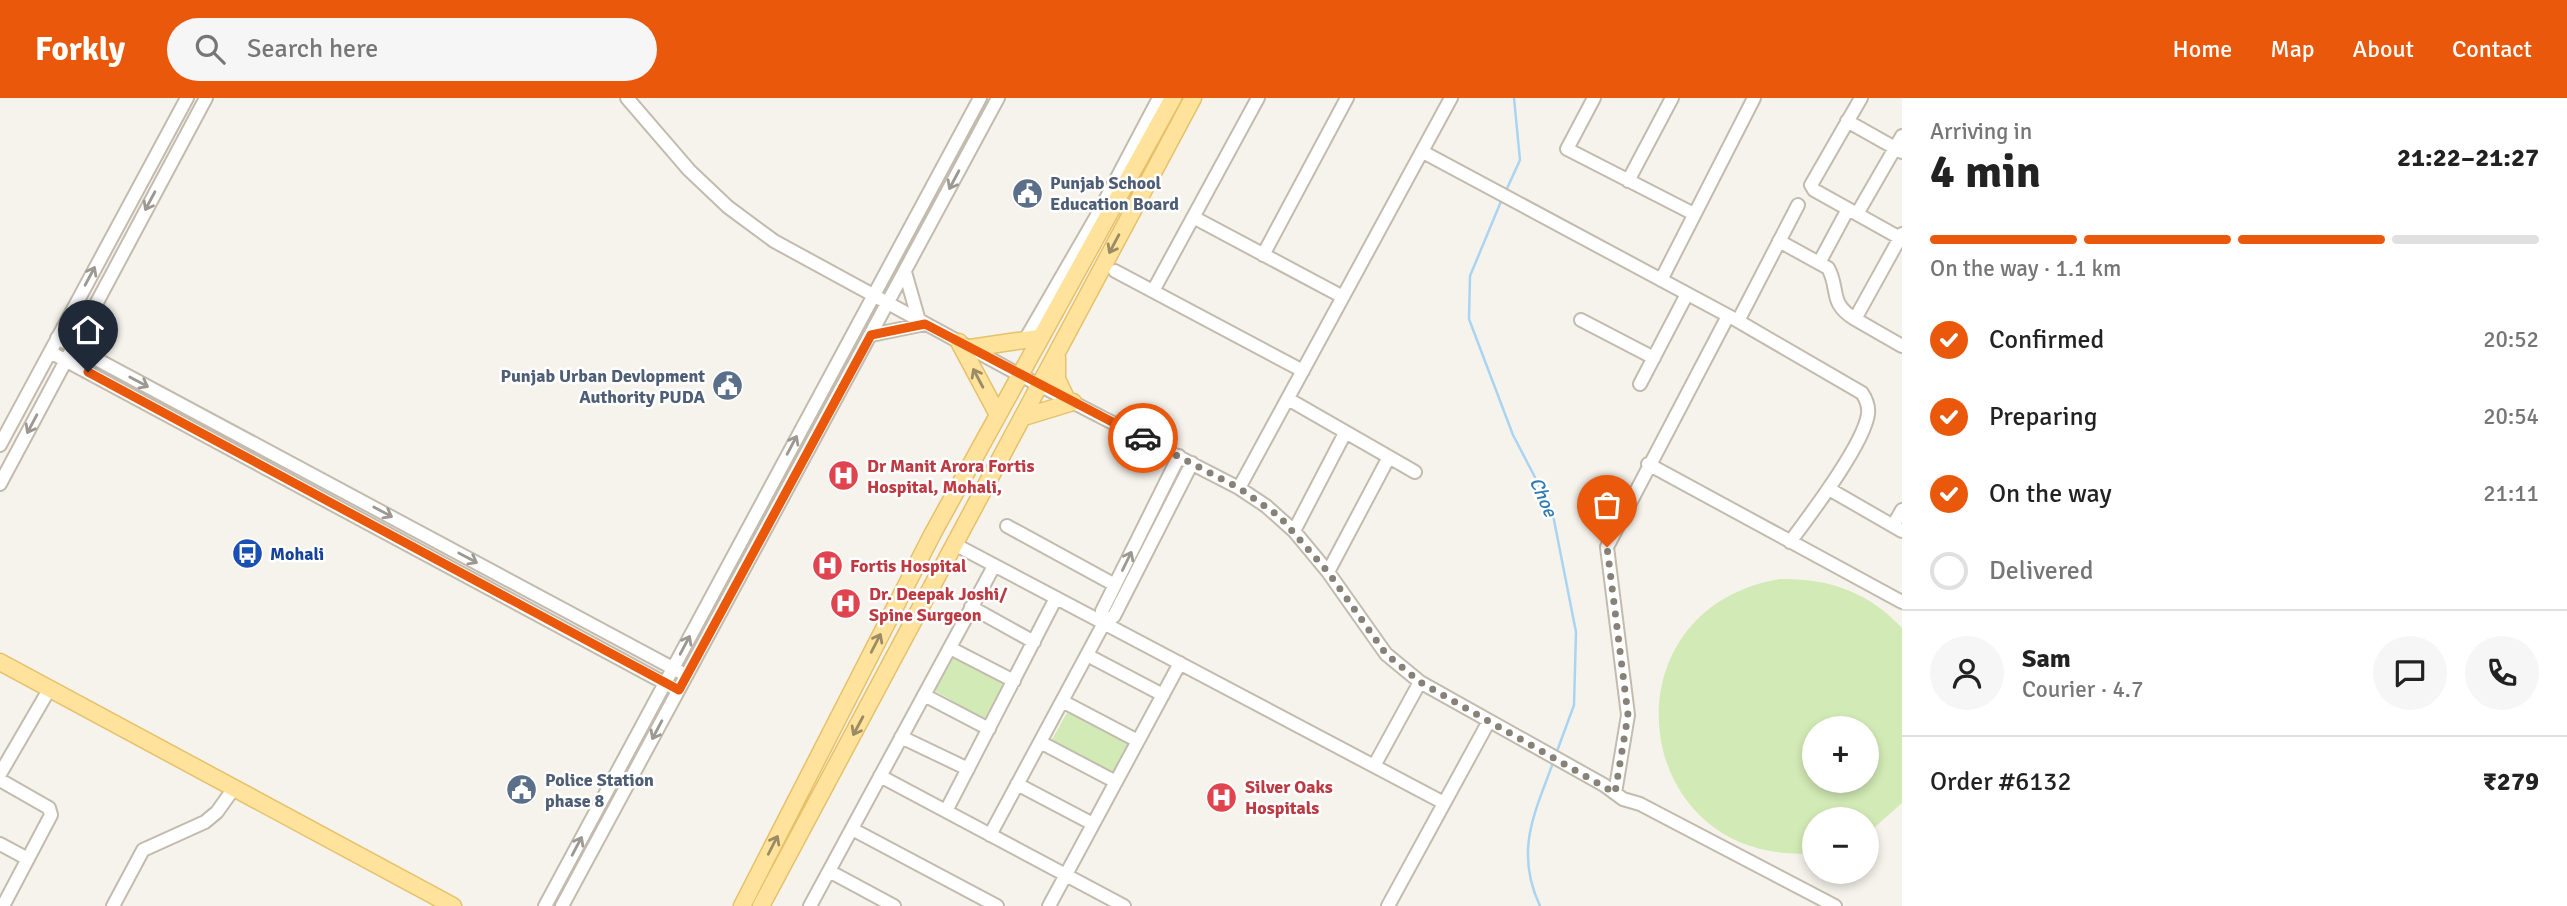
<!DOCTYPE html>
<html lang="en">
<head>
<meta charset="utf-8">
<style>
  :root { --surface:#fff; --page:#f6f6f6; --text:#222; --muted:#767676; --line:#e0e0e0; --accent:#ea580c }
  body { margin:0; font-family:Signika,sans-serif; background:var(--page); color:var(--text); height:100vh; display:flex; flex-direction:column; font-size:26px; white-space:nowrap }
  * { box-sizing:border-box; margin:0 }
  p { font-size:23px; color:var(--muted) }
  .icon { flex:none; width:38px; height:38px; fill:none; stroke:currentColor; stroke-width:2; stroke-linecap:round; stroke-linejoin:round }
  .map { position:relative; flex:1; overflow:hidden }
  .side { display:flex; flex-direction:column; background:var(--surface); width:665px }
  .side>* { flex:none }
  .tools { position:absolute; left:1802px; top:618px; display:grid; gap:14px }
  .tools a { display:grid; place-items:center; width:77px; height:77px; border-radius:50%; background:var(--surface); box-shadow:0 4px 10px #0003; font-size:35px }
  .pin { position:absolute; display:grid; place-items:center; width:60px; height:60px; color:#fff; margin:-72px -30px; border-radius:50% 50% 50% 0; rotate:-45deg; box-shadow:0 0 7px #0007 }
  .pin .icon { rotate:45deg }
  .courier { position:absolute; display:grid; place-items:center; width:70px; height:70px; margin:-35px; border:5px solid #ea580c; border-radius:50%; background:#fff; color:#222; box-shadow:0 2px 9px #0007 }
  .head em { font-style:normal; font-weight:800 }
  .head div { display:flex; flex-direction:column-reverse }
  .head { display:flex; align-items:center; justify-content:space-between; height:119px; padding:0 28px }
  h1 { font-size:46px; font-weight:800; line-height:52px }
  .bar { display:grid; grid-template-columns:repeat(4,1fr); gap:10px 7px; align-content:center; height:84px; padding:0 28px }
  .bar i { height:9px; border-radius:5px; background:var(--line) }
  .bar .selected { background:var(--accent) }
  .bar p { grid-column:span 4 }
  .line { display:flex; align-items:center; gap:18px; padding:0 28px; border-top:2px solid var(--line) }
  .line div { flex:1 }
  .round { display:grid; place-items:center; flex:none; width:74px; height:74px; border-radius:37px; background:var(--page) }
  ol { padding:0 28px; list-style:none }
  li { display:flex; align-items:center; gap:21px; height:77px }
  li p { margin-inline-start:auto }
  li .icon { padding:7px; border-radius:50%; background:var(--accent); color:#fff; stroke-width:4 }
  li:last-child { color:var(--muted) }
  li i { width:38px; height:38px; border:4px solid var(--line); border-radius:50% }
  header { display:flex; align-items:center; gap:42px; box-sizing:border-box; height:98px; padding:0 35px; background:var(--accent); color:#fff }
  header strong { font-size:33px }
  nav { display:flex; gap:38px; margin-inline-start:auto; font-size:24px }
  .search { width:490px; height:63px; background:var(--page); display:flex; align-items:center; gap:18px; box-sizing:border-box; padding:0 24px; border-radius:38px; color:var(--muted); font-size:26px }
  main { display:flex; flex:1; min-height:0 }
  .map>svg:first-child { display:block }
  .green { fill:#d2eab5; fill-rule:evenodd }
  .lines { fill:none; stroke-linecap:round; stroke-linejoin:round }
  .stream { stroke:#a9d4f2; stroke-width:2.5 }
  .minor-casing { stroke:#c2bbae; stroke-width:16 }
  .major-casing { stroke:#e6c16a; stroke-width:19 }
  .minor { stroke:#fff; stroke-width:12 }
  .major { stroke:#ffe39c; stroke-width:16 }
  .oneway { stroke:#9c9892 }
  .oneway2 { stroke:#9c8c66 }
  .done { stroke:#878178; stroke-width:7; stroke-dasharray:0 12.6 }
  .route { stroke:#ea580c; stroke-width:9 }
  .labels { text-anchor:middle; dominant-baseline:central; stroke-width:5; stroke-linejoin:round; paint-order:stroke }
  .service-label { font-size:18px; font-weight:bold; fill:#4e5e75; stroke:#fff; text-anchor:start }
  .health-label { font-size:18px; font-weight:bold; fill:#be3a42; stroke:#fff; text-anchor:start }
  .transit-label { font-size:18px; font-weight:bold; fill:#164399; stroke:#fff; text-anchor:start }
  .water-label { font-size:19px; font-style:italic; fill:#2e7ab2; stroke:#fff }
</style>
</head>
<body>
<header>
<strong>Forkly</strong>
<div class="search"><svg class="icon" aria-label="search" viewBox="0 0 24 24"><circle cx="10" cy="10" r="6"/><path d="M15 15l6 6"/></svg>Search here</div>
<nav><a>Home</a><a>Map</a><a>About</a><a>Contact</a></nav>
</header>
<main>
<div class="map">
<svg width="1902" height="808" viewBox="0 0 1902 808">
  <rect width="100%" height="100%" fill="#f6f3ec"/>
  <path class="green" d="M1780,481C1828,480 1869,494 1902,530V705L1867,736V721H1815V755C1629,770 1599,511 1780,481ZM1815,630H1867V682H1815Z
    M954,558L1006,586L986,622L935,593Z
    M1068,613L1130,647L1113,677L1051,643Z"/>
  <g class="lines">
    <path class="stream" d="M1505,95L1520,62L1514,0
      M1502,101L1470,178L1469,221L1513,337L1552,412L1576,534L1574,607L1556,656
      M1540,808C1514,752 1535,715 1554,662"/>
    <defs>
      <path id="minor" d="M627,0L689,72L728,109L774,143L1018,276L1239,390L1266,408L1294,433L1328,474L1386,556L1420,584L1604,687L1623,701L1640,706L1835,808
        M1594,0L1567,51L1694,116
        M1861,0L1811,87L1814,92L1900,140
        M1847,23L1902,54
        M1423,54L1738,223L1862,295C1866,301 1869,308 1868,316C1864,346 1810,417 1790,444
        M1628,83L1672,0
        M1857,116L1902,38
        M1193,119L1343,199
        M1779,143L1828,170C1840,191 1828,205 1855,221L1902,136
        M1263,157L1347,0
        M1819,165L1848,111
        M1115,173L1303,273
        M905,174L919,223
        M1661,182L1754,0
        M1153,193L1258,0
        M1855,221L1902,248
        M1581,222L1654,260
        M1738,223L1798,107
        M871,237L925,226
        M57,240L680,574
        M1025,242L1099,114L1159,0
        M50,254L672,589
        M1640,286L1687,196
        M1288,301L1389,359L1328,474
        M0,347L187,0
        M1389,359L1415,374
        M1648,366L1902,504
        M0,386L206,0
        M1239,390L1451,0
        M1829,391L1902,433
        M1007,428L1115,487
        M1893,428L1902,412
        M1294,433L1345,335
        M956,447L1444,705
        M971,509L1034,544
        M1104,525L1102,513L1179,358
        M950,550L1014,583
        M1087,557L1163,597
        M924,597L989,631
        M1062,603L1138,643
        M901,639L968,671
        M1040,644L1116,684
        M1374,668L1420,584
        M0,676L50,590
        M880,678L1124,808
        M0,682L49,710L51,717L3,808
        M1017,686L1093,726
        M1615,695L1628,617L1607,449L1728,218
        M946,713L1056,500
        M852,731L997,808
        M990,737L1104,525L1114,518L1192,365
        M0,746L28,761
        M829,773L894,808
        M113,808L143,752L205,724L217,714L234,690
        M545,808L980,0
        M562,808L998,0
        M810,808L994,468
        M1049,808L1180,565
        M1388,808L1489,623"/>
      <path id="major" d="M959,244L997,315
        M970,250L1038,240
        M1057,259V281L1066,300
        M1024,319L1073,304
        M0,564L453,808
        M742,808L933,435L1173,0
        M761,808L1193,0"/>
    </defs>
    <use href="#minor" class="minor-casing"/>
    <use href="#major" class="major-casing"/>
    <use href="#minor" class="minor"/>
    <use href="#major" class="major"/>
  </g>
  <defs><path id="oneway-shaft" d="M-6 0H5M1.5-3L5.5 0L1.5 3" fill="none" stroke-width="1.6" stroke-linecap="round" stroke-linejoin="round" transform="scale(1.75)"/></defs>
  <g class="oneway">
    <use href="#oneway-shaft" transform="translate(954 82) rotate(118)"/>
    <use href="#oneway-shaft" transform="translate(150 103) rotate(118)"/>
    <use href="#oneway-shaft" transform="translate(90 178) rotate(-62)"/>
    <use href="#oneway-shaft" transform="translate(139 284) rotate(28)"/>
    <use href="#oneway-shaft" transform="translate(32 326) rotate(118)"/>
    <use href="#oneway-shaft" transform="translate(792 347) rotate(-62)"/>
    <use href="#oneway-shaft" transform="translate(383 414) rotate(28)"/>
    <use href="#oneway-shaft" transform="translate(468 460) rotate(28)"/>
    <use href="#oneway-shaft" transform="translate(1127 463) rotate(-64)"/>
    <use href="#oneway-shaft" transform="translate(685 547) rotate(-62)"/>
    <use href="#oneway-shaft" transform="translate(657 632) rotate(118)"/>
    <use href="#oneway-shaft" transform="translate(577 748) rotate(-62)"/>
  </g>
  <g class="oneway2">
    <use href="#oneway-shaft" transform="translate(1114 146) rotate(118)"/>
    <use href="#oneway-shaft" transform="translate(978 280) rotate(-118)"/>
    <use href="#oneway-shaft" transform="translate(876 545) rotate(-63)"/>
    <use href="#oneway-shaft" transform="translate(858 628) rotate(118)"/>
    <use href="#oneway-shaft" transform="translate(773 747) rotate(-63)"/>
  </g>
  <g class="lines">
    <path class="done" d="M1143,340L1239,390L1279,418L1328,474L1386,556L1420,584L1615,695L1628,617L1607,449"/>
    <path class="route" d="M88,274L679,592L871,237L925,226L1143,340"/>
  </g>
  <defs>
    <symbol id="civic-disc" viewBox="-11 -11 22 22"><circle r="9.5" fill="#5c6f8a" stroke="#fff"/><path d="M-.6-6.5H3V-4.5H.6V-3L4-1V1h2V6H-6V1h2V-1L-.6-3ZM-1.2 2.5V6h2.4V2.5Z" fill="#fff"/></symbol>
    <symbol id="hospital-disc" viewBox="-11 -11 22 22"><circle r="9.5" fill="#e0444e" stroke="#fff"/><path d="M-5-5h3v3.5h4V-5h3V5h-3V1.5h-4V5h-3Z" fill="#fff"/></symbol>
    <symbol id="bus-disc" viewBox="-11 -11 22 22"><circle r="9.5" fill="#1a4fb4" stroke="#fff"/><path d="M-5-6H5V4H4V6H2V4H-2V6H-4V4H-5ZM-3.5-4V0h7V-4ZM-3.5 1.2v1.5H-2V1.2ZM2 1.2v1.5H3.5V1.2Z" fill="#fff"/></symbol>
  </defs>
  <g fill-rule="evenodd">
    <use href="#civic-disc" x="1010" y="78" width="35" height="35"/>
    <use href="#civic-disc" x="710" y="270" width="35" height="35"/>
    <use href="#hospital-disc" x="826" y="360" width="35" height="35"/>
    <use href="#bus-disc" x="230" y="438" width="35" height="35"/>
    <use href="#hospital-disc" x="810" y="450" width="35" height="35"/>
    <use href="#hospital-disc" x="828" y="488" width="35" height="35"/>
    <use href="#civic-disc" x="504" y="674" width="35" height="35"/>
    <use href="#hospital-disc" x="1204" y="682" width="35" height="35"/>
  </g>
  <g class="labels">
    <g class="service-label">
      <text x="1050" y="85">Punjab School<tspan x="1050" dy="21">Education Board</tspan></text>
      <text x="705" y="278" text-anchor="end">Punjab Urban Devlopment<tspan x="705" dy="21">Authority PUDA</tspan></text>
      <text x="545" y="682">Police Station<tspan x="545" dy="21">phase 8</tspan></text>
    </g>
    <g class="health-label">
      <text x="867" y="368">Dr Manit Arora Fortis<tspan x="867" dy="21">Hospital, Mohali,</tspan></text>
      <text x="850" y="468">Fortis Hospital</text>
      <text x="869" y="496">Dr. Deepak Joshi/<tspan x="869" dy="21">Spine Surgeon</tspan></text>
      <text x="1245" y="689">Silver Oaks<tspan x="1245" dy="21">Hospitals</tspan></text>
    </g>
    <g class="transit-label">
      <text x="270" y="456">Mohali</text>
    </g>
    <g class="water-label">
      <text transform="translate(1543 399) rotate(66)">Choe</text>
    </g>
  </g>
</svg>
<div class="tools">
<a>+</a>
<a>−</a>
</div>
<div class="pin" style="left:1607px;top:449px;background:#ea580c"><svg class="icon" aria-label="bag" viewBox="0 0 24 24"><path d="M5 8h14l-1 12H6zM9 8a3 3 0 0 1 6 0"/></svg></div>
<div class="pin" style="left:88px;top:274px;background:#1f2937"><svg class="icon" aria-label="home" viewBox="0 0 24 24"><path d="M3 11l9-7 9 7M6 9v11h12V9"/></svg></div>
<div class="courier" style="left:1143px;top:340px"><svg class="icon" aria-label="car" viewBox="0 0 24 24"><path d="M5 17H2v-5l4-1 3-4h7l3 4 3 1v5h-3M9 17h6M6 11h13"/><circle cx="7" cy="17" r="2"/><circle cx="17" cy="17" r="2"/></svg></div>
</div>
<section class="side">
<div class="head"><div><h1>4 min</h1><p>Arriving in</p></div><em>21:22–21:27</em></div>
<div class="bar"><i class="selected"></i><i class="selected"></i><i class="selected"></i><i></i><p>On the way · 1.1 km</p></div>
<ol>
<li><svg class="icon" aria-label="check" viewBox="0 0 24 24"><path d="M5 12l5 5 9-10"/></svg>Confirmed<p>20:52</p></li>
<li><svg class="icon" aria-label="check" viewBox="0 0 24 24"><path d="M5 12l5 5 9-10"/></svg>Preparing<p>20:54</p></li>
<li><svg class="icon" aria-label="check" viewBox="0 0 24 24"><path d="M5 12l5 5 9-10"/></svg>On the way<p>21:11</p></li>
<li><i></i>Delivered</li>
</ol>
<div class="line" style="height:126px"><a class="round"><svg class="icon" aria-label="person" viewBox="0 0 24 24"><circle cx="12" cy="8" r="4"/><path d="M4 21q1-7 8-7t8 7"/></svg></a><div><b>Sam</b><p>Courier · 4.7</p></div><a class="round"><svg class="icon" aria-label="chat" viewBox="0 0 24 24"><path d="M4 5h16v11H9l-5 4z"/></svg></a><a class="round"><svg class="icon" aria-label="phone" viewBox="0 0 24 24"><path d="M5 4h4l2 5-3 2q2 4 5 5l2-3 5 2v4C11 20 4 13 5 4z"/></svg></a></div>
<div class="line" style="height:91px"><div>Order #6132</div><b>₹279</b></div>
</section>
</main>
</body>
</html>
